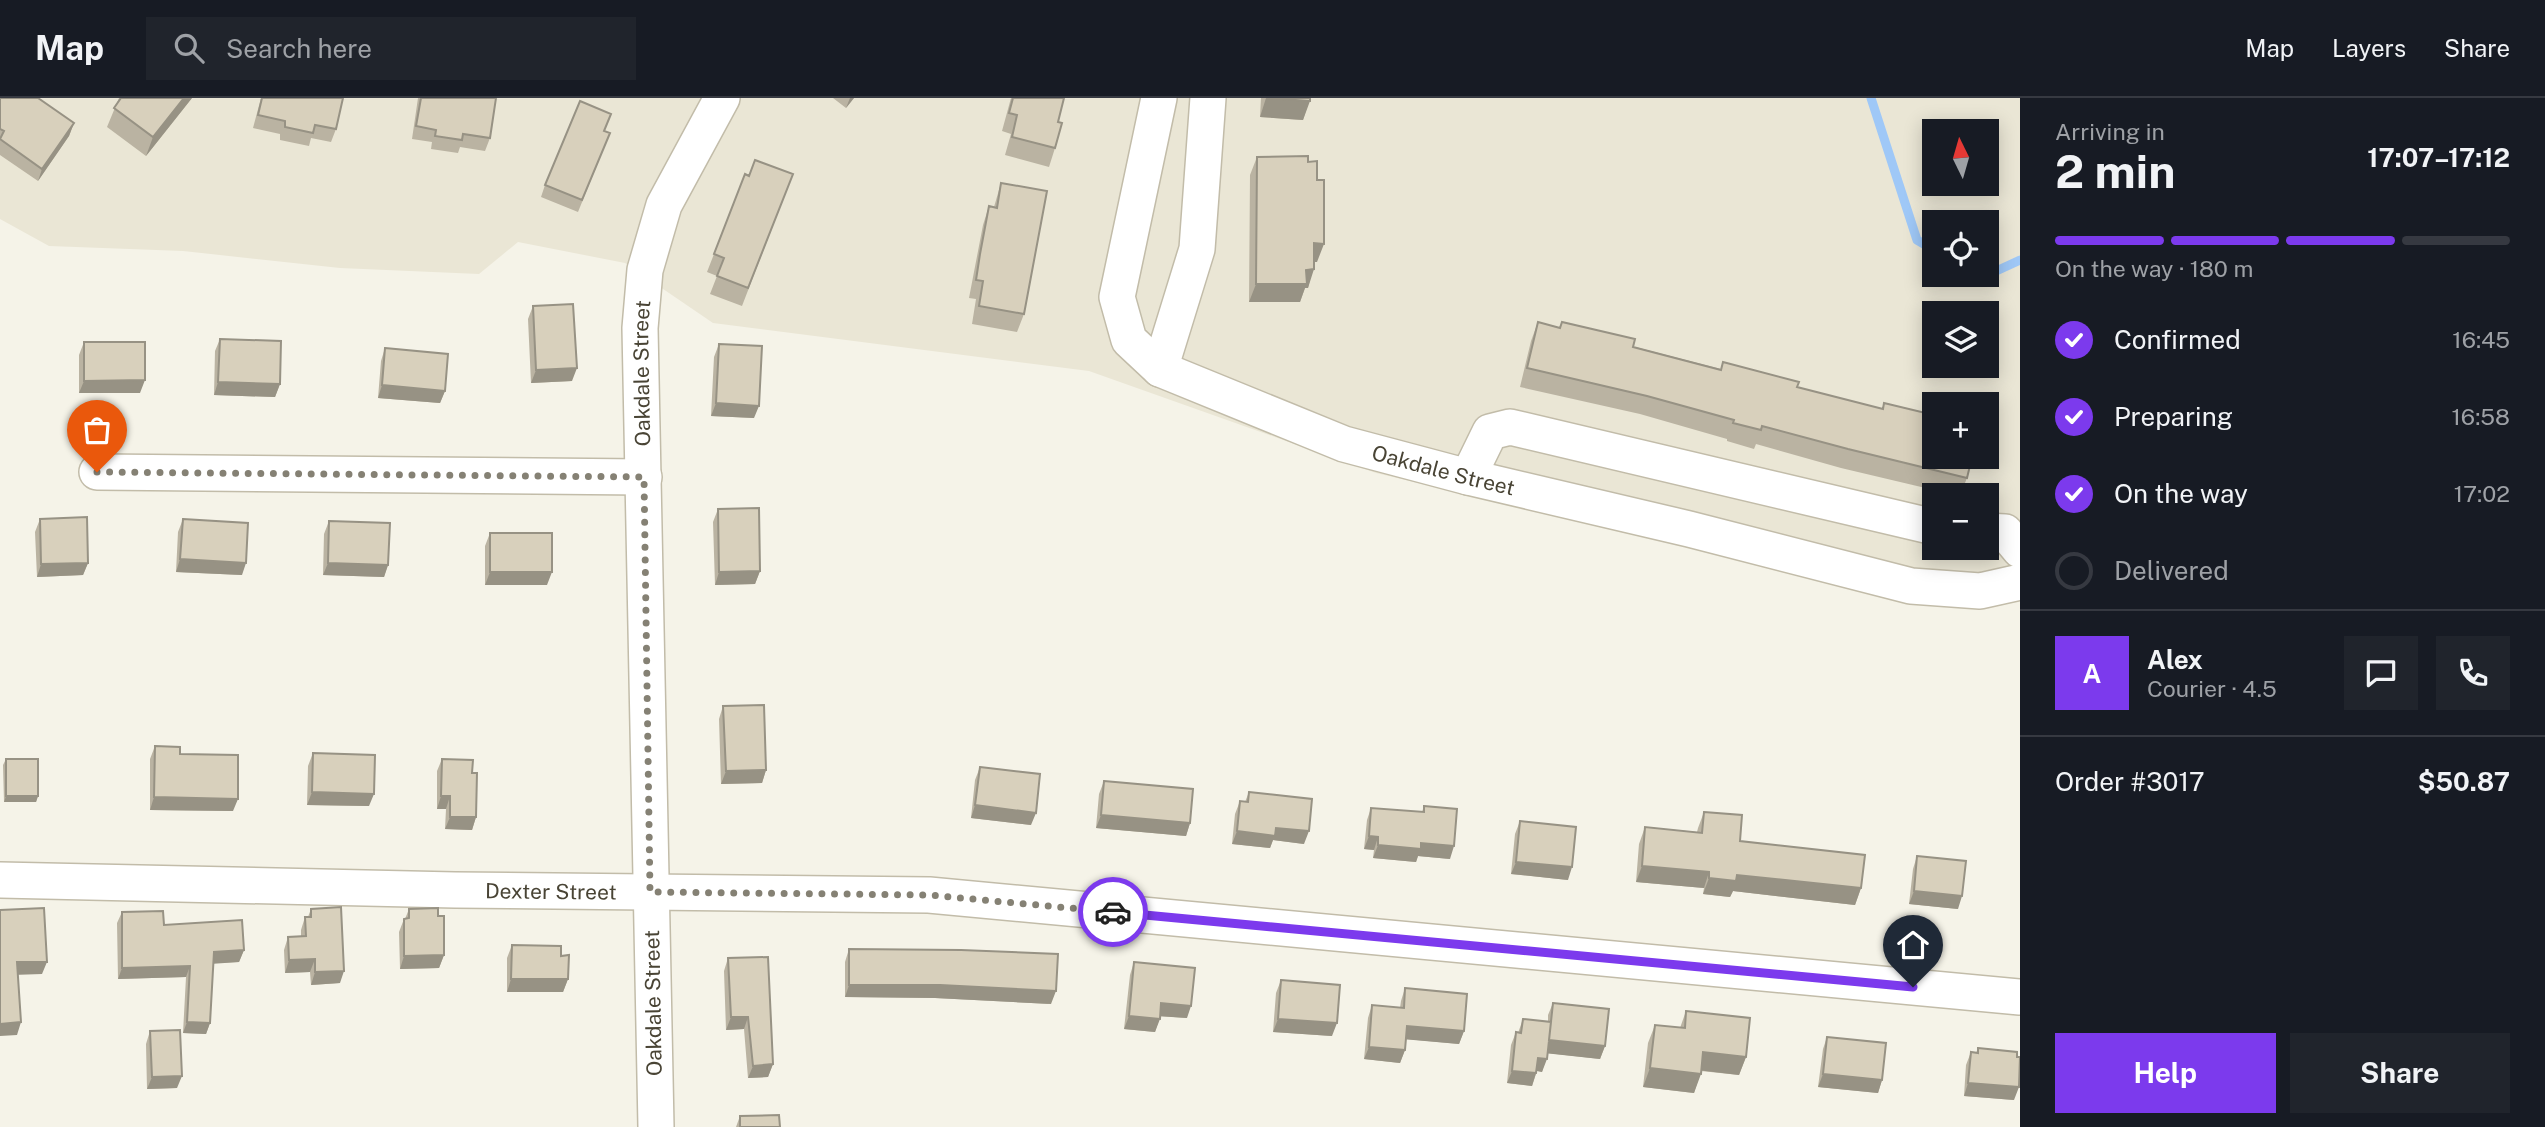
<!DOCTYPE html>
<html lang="en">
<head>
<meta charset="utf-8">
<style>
  :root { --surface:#171b24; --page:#20242c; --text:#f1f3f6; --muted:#9ea1a6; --line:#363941; --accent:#7c3aed }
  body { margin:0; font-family:"Public Sans",sans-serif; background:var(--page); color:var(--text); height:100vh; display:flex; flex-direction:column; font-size:26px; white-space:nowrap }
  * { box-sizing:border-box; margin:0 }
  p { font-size:23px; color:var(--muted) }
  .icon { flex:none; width:38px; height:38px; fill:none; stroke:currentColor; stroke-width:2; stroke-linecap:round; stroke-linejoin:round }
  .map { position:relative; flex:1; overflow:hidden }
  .drawer { display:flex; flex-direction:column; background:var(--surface); width:525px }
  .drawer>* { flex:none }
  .needle { width:46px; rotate:355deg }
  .buttons { position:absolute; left:1922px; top:21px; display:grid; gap:14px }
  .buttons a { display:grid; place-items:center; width:77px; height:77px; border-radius:0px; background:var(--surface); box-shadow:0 4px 18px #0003; font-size:35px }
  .pin { position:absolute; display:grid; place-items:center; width:60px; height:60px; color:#fff; margin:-72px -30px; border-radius:50% 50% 50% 0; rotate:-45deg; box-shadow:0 0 7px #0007 }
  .pin .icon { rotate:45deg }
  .courier { position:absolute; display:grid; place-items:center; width:70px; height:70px; margin:-35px; border:5px solid #7c3aed; border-radius:50%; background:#fff; color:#222; box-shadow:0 2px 9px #0007 }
  .summary em { font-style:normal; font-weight:700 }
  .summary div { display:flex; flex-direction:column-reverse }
  .summary { display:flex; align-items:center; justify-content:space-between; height:119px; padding:0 35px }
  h1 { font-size:46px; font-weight:700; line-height:52px }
  .bar { display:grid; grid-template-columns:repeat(4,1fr); gap:10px 7px; align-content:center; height:84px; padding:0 35px }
  .bar i { height:9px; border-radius:5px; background:var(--line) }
  .bar .active { background:var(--accent) }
  .bar p { grid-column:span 4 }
  .line { display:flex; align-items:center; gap:18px; padding:0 35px; border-top:2px solid var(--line) }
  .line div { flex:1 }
  .round { display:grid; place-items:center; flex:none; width:74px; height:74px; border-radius:0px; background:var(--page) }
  ol { padding:0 35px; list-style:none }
  li { display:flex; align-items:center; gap:21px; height:77px }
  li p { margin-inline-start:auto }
  li .icon { padding:7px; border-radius:50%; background:var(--accent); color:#fff; stroke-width:4 }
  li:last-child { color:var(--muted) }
  li i { width:38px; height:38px; border:4px solid var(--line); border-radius:50% }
  .primary-button { display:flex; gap:14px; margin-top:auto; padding:14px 35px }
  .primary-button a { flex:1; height:80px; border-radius:0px; background:var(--accent); color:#fff; font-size:28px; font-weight:700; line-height:80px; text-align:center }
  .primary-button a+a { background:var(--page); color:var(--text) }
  header { display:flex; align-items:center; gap:42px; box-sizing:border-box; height:98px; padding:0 35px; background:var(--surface); border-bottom:2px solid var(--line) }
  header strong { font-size:33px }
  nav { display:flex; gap:38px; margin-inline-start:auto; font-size:24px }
  .search { width:490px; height:63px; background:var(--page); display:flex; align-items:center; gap:18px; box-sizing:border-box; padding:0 24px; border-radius:0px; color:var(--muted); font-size:26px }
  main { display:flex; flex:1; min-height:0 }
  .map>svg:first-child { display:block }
  .residential { fill:#eae6d5; fill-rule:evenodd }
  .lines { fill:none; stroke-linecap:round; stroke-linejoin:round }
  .stream { stroke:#9fc8f7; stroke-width:9 }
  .minor-casing { stroke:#c2bca9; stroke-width:38 }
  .minor { stroke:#fff; stroke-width:35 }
  .wall { fill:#bab3a2 }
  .shaded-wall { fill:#979284 }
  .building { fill:#d8d0bc; stroke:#979284; stroke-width:2 }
  .done { stroke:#858174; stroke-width:7; stroke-dasharray:0 12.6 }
  .route { stroke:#7c3aed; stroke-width:9 }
  .labels { text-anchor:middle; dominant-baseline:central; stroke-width:5; stroke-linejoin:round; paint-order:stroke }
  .street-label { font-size:21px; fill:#494435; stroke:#fff }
</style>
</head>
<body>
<header>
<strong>Map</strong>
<div class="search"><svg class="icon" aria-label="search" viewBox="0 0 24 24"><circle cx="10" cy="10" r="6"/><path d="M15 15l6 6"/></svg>Search here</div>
<nav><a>Map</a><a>Layers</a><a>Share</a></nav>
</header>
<main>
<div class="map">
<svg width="2020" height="1029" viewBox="0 0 2020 1029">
  <rect width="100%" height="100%" fill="#f5f3e8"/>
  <path class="residential" d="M0,0H2020V503L1868,491L1376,375L1089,273L713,225L625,165L518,144L479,176L340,170L183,153L49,148L0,121ZM1934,33H1986V86H1934ZM1934,124H1986V177H1934ZM1934,215H1986V268H1934ZM1934,306H1986V359H1934ZM1934,397H1986V450H1934Z"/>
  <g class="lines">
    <path class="stream" d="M1871,0L1917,142L1934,152
      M1975,177L1981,180L2020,162"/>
    <defs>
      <g id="minor">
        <path id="s1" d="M1159,0L1117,199L1129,242L1160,271L1344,346L1468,379L1689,431L1911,488L1980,493L2020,484"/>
        <path d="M1160,271L1197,151L1208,0"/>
        <path d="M97,374L644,379"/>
        <path d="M1468,379L1490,334L1510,329L1934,429"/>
        <path d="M1986,433L2005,434L2020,452"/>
        <path id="s2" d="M0,782L455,792L929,797L2020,899"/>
        <path id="s3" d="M656,1029L640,230L645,172L664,107L722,0"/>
      </g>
    </defs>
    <use href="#minor" class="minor-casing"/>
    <use href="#minor" class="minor"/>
  </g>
  <path class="wall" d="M0,0L74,25L69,38L38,83L0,57Z
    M119,0H192L146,58L107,29Z
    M261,0H343L336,31L331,44L311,40L309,48L280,42V36L253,30Z
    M418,0H496L490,40L485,53L460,49L458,55L431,51L432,44L412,41Z
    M833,0H854L846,10Z
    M1011,0H1064L1058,24L1055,50L1049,69L1005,57L1011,36L1002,33Z
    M1261,0H1310L1303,22L1260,19Z
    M604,33L610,35L578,114L541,99L545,87Z
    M1257,59L1317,164H1314L1308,190H1305L1300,204H1249L1250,77Z
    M1001,85L1024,216L1017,234L972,226L976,201L969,200L983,127L989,108L994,109Z
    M786,94L742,208L710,196L717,178L707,174L714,156Z
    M533,208L572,283L531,285L528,221Z
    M1538,224L1721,271L1723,264L1797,289L1882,311L1884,305L1967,380L1960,397H1955L1841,370L1756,346L1754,351L1727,343V341L1640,316L1520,289L1531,243Z
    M220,241L280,286L275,299L214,297L215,253Z
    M84,244L140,295H79V257Z
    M719,246L754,320L711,318L714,259Z
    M385,250L445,293L440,305L378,300L381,263Z
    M718,411L760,473L755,486L715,487L713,424Z
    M40,421L88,465L83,477L37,479L35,434Z
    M183,421L242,477L176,474L178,434Z
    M329,423L388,467L384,479L323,477L324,436Z
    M490,435L547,487H485V448Z
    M723,608L766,672L762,685L721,686L719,621Z
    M155,648L180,656L233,713L150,712V661Z
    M313,655L369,708L307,707L308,668Z
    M6,661L38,698L36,704H4L3,667Z
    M442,661L472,675L476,719L472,732L445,731L446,711H437V673Z
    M980,669L1031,727L971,720L975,682Z
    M1104,683L1190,725L1186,738L1096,730L1099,696Z
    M1249,694L1304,746L1273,742L1270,750L1232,746L1235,716L1240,703L1245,704Z
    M1424,708L1450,761L1418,758L1416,764L1373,760L1374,752L1364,751L1367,722L1371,710L1422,714Z
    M1704,714L1740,743L1861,790L1855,807L1733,793L1730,799L1703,796L1704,790L1636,784L1639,746L1645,729L1697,734L1698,730Z
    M1520,723L1568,782L1511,776L1515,736Z
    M1917,758L1958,811L1909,806L1913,771Z
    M311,811L340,885L311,887L310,874L285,875L284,852L288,839L301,838V832L305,819H308Z
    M409,811L438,818L444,857L439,870L400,871L399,834L404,821H405Z
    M122,814L244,852L239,864L213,865L210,925L206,936L183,935L186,879L118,881L117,825Z
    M512,847L561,858L568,881L563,894H507V860Z
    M849,851L1051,906L935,900L845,899V864Z
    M728,860L773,966L768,979L748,980L744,931L726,932L724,873Z
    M1134,864L1187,920L1160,918L1155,934L1124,931L1130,877Z
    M1281,882L1332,938L1273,934L1276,895Z
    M1405,890L1464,933L1459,946L1406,941L1405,952L1400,965L1364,961L1368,920L1372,907L1400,910L1401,903Z
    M1553,905L1605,948L1600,961L1547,955L1542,974L1537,973L1532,988L1507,985L1511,947L1516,934L1518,935L1523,921L1548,924V917Z
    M1686,913L1746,959L1739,977L1701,973L1694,995L1643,989L1648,945L1655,927L1680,930Z
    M150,933L177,990L147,991L146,946Z
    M1827,939L1882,982L1878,995L1818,989L1823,951Z
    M1978,950L2014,1002L1964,998L1966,967L1971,954L1976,955Z
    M740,1018L780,1029H736Z"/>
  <path class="shaded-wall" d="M184,0H192L146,58L153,39Z
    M850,0H854L846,10Z
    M1266,0L1310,3L1303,22L1260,19Z
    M74,25L69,38L38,83L42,71Z
    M1314,145L1324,146L1317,164H1307Z
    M1314,171L1308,190H1305L1300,204H1249L1256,186L1306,172Z
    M577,270L572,283L531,285L536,272Z
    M145,282L140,295H79L84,283Z
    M218,284L280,286L275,299L214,297Z
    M382,287L445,293L440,305L378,300Z
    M716,305L759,308L754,320L711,318Z
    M180,461L246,465L242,477L176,474Z
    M88,465L83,477L37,479L41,466Z
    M328,465L388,467L384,479L323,477Z
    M760,473L755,486L715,487L719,474Z
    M490,474H552L547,487H485Z
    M766,672L762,685L721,686L726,673Z
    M312,694L374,696L369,708L307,707Z
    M6,698H38L36,704H4Z
    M441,698H450L446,711H437Z
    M154,699L238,701L233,713L150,712Z
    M975,707L1036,715L1031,727L971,720Z
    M1101,717L1190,725L1186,738L1096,730Z
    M450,719H476L472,732L445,731Z
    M1276,730L1309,733L1304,746L1273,742L1270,750L1232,746L1237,733Z
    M1369,738L1378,739L1374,752L1364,751Z
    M1421,745L1454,748L1450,761L1418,758L1416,764L1373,760L1378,747Z
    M1516,764L1572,769L1568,782L1511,776Z
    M1642,768L1709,774L1704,790L1636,784Z
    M1737,777L1861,790L1855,807L1733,793L1730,799L1703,796L1709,780Z
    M1914,793L1962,798L1958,811L1909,806Z
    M244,852L239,864L210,866L214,854Z
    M444,857L439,870L400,871L404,858Z
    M315,861L310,874L285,875L289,862Z
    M17,864H47L42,876L12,877Z
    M190,868L186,879L118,881L122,870Z
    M344,873L340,885L311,887L315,874Z
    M511,881H568L563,894H507Z
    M849,887H940L1056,893L1051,906L935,900L845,899Z
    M1161,905L1191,908L1187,920L1156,918Z
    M1129,918L1160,921L1155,934L1124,931Z
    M731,919H748L744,931L726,932Z
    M1278,921L1337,925L1332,938L1273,934Z
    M21,924L17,937L0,938V926Z
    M187,924L210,925L206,936L183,935Z
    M1407,928L1464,933L1459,946L1402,941Z
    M1549,942L1605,948L1600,961L1544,955Z
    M1369,949L1405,952L1400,965L1364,961Z
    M1703,954L1746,959L1739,977L1697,972Z
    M1538,960L1547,961L1542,974L1533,972Z
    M773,966L768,979L748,980L753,968Z
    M1650,970L1701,976L1694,995L1643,989Z
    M1512,973L1536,975L1532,988L1507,985Z
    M1823,976L1882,982L1878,995L1818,989Z
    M182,978L177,990L147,991L152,979Z
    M1968,985L2019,989L2014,1002L1964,998Z"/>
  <path class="building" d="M0,0H38L74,25L42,71L0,41L4,33L0,31Z
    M121,0H184L153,39L114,10Z
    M262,0H343L336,31L315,27L313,35L285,29V23L258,17Z
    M421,0H496L490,40L463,36L462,42L435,38L436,32L416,28Z
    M1013,0H1064L1058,24L1062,25L1055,50L1012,39L1017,17L1009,15Z
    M1267,0H1310V3Z
    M580,3L611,16L604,33L610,35L582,102L545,87Z
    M1308,58V64L1317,63V82H1324V146L1314,145V171L1306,172L1307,186H1256L1257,59Z
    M755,62L793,76L748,190L717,178L724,160L714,156L745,76L749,78Z
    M1001,85L1047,93L1024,216L979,208L983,183L976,182L980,156L989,108L997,110Z
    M573,206L577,270L536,272L533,208Z
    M1538,224L1560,230L1562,224L1635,241L1633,249L1721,272L1723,264L1799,284L1797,289L1883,311L1884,305L1934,317V359H1972L1967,380L1848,351L1762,328L1761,332L1733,325L1734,322L1647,298L1527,270Z
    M220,241L281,243L280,286L218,284Z
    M84,244H145V282L84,283Z
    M719,246L762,248L759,308L716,305Z
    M385,250L448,256L445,293L382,287Z
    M759,410L760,473L719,474L718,411Z
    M87,419L88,465L41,466L40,421Z
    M183,421L248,425L246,465L180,461Z
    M329,423L390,425L388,467L328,465Z
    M490,435H552V474H490Z
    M764,607L766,672L726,673L723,608Z
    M155,648L180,649V656L238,657V701L154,699Z
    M313,655L375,657L374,696L312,694Z
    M6,661H38V698H6Z
    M442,661L473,662L472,675H477L476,719H450V698H441Z
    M980,669L1040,676L1036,715L975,707Z
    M1104,683L1193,691L1190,725L1101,717Z
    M1249,694L1312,701L1309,733L1276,730L1275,738L1237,733L1240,703L1248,704Z
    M1424,708L1457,711L1454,748L1421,745V751L1378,747V739L1369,738L1371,710L1424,714Z
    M1704,714L1742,717L1740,743L1865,757L1861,790L1737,777L1736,783L1709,780V774L1642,768L1645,729L1702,735Z
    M1520,723L1576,729L1572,769L1516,764Z
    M1917,758L1966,763L1962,798L1914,793Z
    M341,809L344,873L315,874V861L289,862L288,839L306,838L305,819H311V811Z
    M44,810L47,864H17L21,924L0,926V812Z
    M438,810V818H444V857L404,858V821L409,820V811Z
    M163,813L164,827L242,822L244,852L214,854L210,925L187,924L190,868L122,870V814Z
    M512,847L561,848V858L569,857L568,881H511Z
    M849,851L961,852L1058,856L1056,893L940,887H849Z
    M768,859L773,966L753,968L748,919H731L728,860Z
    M1134,864L1195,870L1191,908L1161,905L1160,921L1129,918Z
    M1281,882L1340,887L1337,925L1278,921Z
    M1405,890L1467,896L1464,933L1407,928L1405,952L1369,949L1372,907L1404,910Z
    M1553,905L1609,911L1605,948L1549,942Z
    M1686,913L1750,920L1746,959L1703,954L1701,976L1650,970L1655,927L1685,930Z
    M1523,921L1551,924L1547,961L1538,960L1536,975L1512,973L1516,934L1521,935Z
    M180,932L182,978L152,979L150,933Z
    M1827,939L1886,945L1882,982L1823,976Z
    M1978,950L2017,954V959H2020L2019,989L1968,985L1971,954L1978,955Z
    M779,1017L780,1029H740V1018Z"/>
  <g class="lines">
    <path class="done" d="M97,374L644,379L650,794L929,797L1113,814"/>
    <path class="route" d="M1113,814L1913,889"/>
  </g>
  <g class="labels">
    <g class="street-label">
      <text stroke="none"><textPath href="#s3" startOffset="754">Oakdale Street</textPath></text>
      <text stroke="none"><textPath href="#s1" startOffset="592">Oakdale Street</textPath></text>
      <text stroke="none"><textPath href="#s2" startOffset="551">Dexter Street</textPath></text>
      <text transform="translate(653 905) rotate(-91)">Oakdale Street</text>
    </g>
  </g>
</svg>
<div class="buttons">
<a><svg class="needle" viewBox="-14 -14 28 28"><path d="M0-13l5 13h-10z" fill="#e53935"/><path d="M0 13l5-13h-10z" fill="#9ea1a6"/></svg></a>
<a><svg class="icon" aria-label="locate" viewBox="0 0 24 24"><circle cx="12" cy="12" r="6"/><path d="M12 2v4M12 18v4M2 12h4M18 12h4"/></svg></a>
<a><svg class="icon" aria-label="layers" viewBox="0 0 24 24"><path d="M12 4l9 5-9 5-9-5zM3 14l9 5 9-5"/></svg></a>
<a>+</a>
<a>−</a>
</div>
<div class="pin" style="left:97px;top:374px;background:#ea580c"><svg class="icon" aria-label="bag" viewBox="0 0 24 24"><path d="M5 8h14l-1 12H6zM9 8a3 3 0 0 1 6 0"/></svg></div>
<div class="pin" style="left:1913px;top:889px;background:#1f2937"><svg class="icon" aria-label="home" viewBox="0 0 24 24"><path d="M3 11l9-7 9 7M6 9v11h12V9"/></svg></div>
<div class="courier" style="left:1113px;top:814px"><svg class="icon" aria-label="car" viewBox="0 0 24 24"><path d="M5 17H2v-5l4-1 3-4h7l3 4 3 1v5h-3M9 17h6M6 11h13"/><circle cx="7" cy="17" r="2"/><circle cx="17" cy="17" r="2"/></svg></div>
</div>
<section class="drawer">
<div class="summary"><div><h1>2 min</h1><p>Arriving in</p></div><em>17:07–17:12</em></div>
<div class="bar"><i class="active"></i><i class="active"></i><i class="active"></i><i></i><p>On the way · 180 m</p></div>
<ol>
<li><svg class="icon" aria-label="check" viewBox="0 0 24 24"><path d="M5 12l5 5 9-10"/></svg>Confirmed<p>16:45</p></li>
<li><svg class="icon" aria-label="check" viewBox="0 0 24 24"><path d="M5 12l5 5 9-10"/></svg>Preparing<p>16:58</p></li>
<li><svg class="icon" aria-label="check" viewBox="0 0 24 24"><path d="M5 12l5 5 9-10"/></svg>On the way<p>17:02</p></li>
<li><i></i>Delivered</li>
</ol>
<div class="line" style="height:126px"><b class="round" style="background:var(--accent);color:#fff">A</b><div><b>Alex</b><p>Courier · 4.5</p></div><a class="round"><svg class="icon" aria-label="chat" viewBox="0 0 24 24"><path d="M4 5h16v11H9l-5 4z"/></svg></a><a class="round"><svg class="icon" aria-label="phone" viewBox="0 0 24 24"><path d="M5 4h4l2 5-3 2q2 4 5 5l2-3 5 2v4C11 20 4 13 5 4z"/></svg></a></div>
<div class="line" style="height:91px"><div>Order #3017</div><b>$50.87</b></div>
<div class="primary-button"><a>Help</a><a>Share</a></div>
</section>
</main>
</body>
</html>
